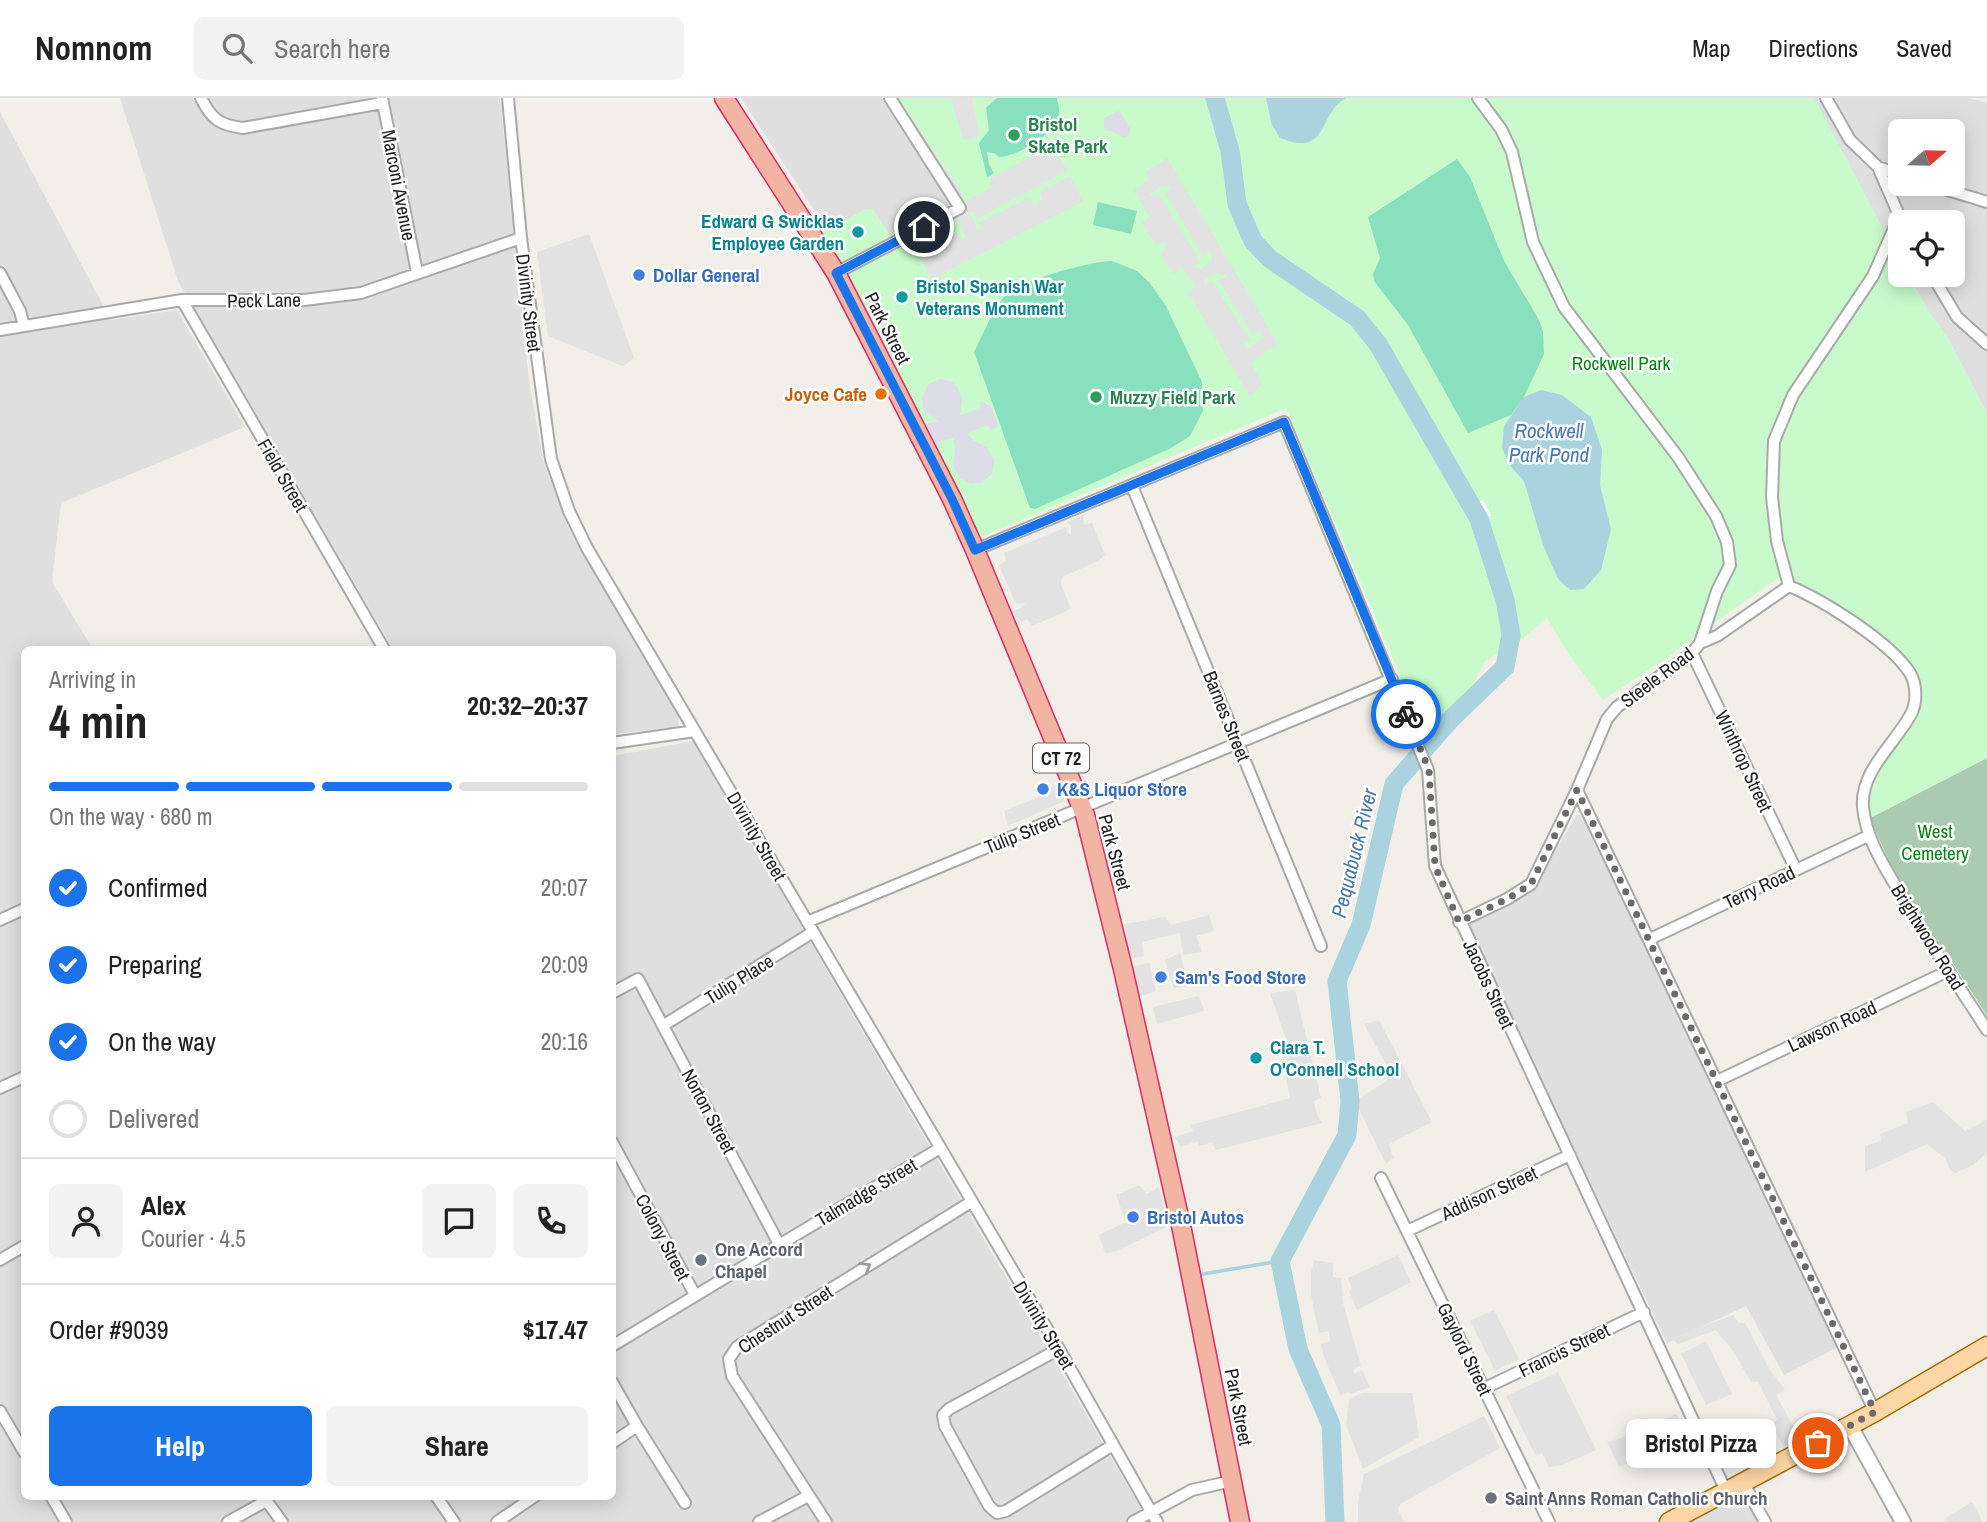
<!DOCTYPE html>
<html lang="en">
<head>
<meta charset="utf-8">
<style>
  :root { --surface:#fff; --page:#f2f2f2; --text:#222; --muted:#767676; --line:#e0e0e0; --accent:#1a73e8 }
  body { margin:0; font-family:"Archivo Narrow",sans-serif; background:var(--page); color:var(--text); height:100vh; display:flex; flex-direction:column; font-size:26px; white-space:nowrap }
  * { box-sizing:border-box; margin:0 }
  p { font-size:23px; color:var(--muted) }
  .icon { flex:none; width:38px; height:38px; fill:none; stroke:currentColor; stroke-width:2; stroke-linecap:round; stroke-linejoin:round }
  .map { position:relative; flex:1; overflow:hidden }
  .drawer { position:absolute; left:21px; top:548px; width:595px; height:854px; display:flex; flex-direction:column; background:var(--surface); border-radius:10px; box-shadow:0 4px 18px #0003 }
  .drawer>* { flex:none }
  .needle { width:46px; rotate:70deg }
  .fabs { position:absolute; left:1888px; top:21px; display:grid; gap:14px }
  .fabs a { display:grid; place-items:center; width:77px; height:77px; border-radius:10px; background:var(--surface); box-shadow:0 4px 18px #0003; font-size:35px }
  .pin { position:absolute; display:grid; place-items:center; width:60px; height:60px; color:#fff; margin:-30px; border:4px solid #fff; border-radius:50%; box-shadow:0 2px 7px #0007 }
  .courier { position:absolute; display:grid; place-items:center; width:70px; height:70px; margin:-35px; border:5px solid #1a73e8; border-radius:50%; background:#fff; color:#222; box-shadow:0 2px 9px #0007 }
  .bubble { position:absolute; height:49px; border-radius:10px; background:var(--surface); box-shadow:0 4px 18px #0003; font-size:23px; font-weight:700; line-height:49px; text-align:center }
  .headline em { font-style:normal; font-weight:700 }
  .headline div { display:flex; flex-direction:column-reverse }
  .headline { display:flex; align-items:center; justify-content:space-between; height:119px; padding:0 28px }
  h1 { font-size:46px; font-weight:700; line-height:52px }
  .bar { display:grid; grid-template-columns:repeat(4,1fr); gap:10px 7px; align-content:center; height:84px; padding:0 28px }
  .bar i { height:9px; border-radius:5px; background:var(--line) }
  .bar .on { background:var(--accent) }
  .bar p { grid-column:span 4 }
  .line { display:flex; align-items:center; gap:18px; padding:0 28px; border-top:2px solid var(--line) }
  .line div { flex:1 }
  .round { display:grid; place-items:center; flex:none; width:74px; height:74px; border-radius:10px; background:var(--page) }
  ol { padding:0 28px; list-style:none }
  li { display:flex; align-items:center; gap:21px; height:77px }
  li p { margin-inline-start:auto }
  li .icon { padding:7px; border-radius:50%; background:var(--accent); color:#fff; stroke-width:4 }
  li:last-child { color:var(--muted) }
  li i { width:38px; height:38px; border:4px solid var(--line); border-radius:50% }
  .action { display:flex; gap:14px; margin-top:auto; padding:14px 28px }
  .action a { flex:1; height:80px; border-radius:10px; background:var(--accent); color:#fff; font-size:28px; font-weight:700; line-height:80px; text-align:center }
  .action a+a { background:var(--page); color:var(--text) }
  header { display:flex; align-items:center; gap:42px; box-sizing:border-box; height:98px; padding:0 35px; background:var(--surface); border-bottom:2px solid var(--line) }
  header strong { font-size:33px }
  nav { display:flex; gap:38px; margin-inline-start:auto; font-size:24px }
  .search { width:490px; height:63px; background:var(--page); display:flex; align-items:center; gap:18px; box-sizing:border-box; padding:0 24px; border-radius:10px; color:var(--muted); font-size:26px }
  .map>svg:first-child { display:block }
  .residential { fill:#e0dfdf; fill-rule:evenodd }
  .cemetery { fill:#aacbaf }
  .park { fill:#c8facc }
  .pitch { fill:#88e0be }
  .parking { fill:#e2e2e2; fill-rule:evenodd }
  .plaza { fill:#dddde8 }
  .water { fill:#aad3df }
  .pier { fill:#fff }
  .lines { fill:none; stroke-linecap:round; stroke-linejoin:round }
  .stream { stroke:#aad3df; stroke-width:3.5 }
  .river { stroke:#aad3df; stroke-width:19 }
  .minor-casing { stroke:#a9a9a9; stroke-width:14 }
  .tertiary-casing { stroke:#a9a9a9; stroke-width:18 }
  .primary-casing { stroke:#a06b00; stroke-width:21 }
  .trunk-casing { stroke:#dc2a67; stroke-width:21 }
  .minor { stroke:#fff; stroke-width:10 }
  .tertiary { stroke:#fff; stroke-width:14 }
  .primary { stroke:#fcd6a4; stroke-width:18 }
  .trunk { stroke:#f2b4a3; stroke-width:18 }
  .oneway { stroke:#9c9c9c }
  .done { stroke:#6b6a68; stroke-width:7; stroke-dasharray:0 12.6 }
  .route { stroke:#1a73e8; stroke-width:9 }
  .leisure-dot { fill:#2e9e5b; stroke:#fff; stroke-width:2.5 }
  .culture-dot { fill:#0f9aa8; stroke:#fff; stroke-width:2.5 }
  .shop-dot { fill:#3f7fe0; stroke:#fff; stroke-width:2.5 }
  .food-dot { fill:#e8710a; stroke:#fff; stroke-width:2.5 }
  .worship-dot { fill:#6b7280; stroke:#fff; stroke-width:2.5 }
  .labels { text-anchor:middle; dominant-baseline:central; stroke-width:5; stroke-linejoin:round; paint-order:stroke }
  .shield { fill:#fff; stroke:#646464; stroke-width:2 }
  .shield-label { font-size:18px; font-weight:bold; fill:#222 }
  .leisure-label { font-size:19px; font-weight:bold; fill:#27864d; stroke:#fff; text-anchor:start }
  .street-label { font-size:19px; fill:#222; stroke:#fff }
  .culture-label { font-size:19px; font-weight:bold; fill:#0d838f; stroke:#fff; text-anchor:start }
  .shop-label { font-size:19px; font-weight:bold; fill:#366cbe; stroke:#fff; text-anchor:start }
  .park-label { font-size:19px; fill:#0c8416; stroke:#fff }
  .food-label { font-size:19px; font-weight:bold; fill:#c56008; stroke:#fff; text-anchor:end }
  .worship-label { font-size:19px; font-weight:bold; fill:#5b616d; stroke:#fff; text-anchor:start }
  .water-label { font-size:21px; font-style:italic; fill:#4a7aab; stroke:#fff }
</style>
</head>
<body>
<header>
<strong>Nomnom</strong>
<div class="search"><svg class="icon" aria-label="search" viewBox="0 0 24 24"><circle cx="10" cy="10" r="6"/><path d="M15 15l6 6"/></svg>Search here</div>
<nav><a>Map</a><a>Directions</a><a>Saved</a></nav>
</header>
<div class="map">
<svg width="1987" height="1424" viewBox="0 0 1987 1424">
  <rect width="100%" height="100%" fill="#f2efe9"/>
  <path class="residential" d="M120,0H500L529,283L543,361L568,429L678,614L679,629L613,636L612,551H393L178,183Z
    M741,0H898L963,97L947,108L890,138L873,111H867L827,132Z
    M1814,0H1969L1987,5V316L1948,240L1931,217L1908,177H1953V124H1900V164ZM1900,33H1953V86H1900Z
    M0,14L111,222L177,212L245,329L61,405L52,484L93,551H24V1398H612L613,658L693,643L1149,1424H0Z
    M1577,716L1584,719L1838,1249L1784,1277L1746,1208L1667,1245L1467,828L1530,795Z
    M1734,1398L1746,1402L1758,1424H1684Z"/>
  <path class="cemetery" d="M1987,660V918C1947,853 1898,792 1870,720Z"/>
  <path class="park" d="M898,0H1814L1900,164V177H1908L1931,217L1948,240L1987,316V660L1870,720V697L1878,673L1916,615L1921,597L1917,576L1893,549L1842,508L1778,480L1687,544L1667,560L1603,602L1570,558L1547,520L1525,539L1485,563L1458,616L1428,634L1417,617L1286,310L984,438L977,437L820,136L867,111H873L890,138L947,108L963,97Z"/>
  <path class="pitch" d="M997,0H1057C1058,6 1060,12 1059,17C1054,37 1018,58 999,59L994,55L987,54L989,66L994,75L987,79L979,45L989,32L986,10Z
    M1457,61L1470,79L1504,163L1538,220L1543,233L1544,256L1524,299L1511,317L1468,335L1408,227L1374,183L1373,176L1380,160L1368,119Z
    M1098,104L1137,113L1131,136L1093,127Z
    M1112,163L1137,173L1149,184L1166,208L1202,284L1203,313L1190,338L1171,350L1035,411L1030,410L974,254C983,237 991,215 1003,200C1019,182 1088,164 1112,163Z"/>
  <path class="parking" d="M951,0H972L979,38L963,42Z
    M1054,47L1067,73L976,121L973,114H970L978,133L982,132L978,125L1028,100L1034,106L1042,102L1040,94L1070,78L1083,103L931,182L918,156L959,135L962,141H966L959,124L953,123L948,131L918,145H910L905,135L992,89L990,81Z
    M1167,60L1274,239L1277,247L1251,264L1262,287L1250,298L1188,194L1195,189L1184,172L1180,171L1173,176L1160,155L1166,151L1164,144L1155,146L1142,125L1149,120V118L1133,92L1149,81L1145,74ZM1163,87L1171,90L1165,95L1203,158L1209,154L1212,157V163L1199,172L1194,168L1201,164L1158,95L1152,98L1149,97ZM1217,175L1226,177V180L1218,181L1252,236L1259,234L1263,237L1262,242L1249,250H1245L1244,247L1250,242L1213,184L1204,186V182Z
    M589,136L634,260L623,268L548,238L537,154Z
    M1083,417L1084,427L1092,425L1105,457L1098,463L1062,479L1061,486L1071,511L1032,528L1027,521L1018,525L1013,513L1023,509L1025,505L1016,506L999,467L1006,463L1004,455L1066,429L1068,436H1071V428L1067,424Z
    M1060,685L1065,703L1008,728L1004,713L1046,696L1047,691Z
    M1209,817L1214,833L1196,838L1202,854L1183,857L1180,835L1142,844L1144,858L1129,861L1125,826L1165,819L1171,827Z
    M1180,855L1188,888L1174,890L1165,862Z
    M1149,865L1156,893L1138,899L1133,868Z
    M1295,892L1321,1000L1314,1003L1317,1017L1322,1025L1216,1052L1212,1045L1199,1048L1198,1043L1181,1049L1175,1039L1193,1033L1191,1027L1290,1000L1280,949L1288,946L1270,895Z
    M1199,898L1204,913L1157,926L1153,909Z
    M1379,922L1432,1024L1389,1046L1393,1060L1386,1066L1355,1003L1393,979L1364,926Z
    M1933,1004L1965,1033L1987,1022V1055L1973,1067L1955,1075L1950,1072L1945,1060L1927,1046L1865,1074V1048L1881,1043L1880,1036L1908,1025L1906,1014Z
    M1137,1088H1140L1147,1096L1159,1089L1168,1128L1117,1153L1105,1155L1099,1137L1126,1124L1116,1097Z
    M1398,1157L1411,1184L1357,1212L1349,1193L1352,1190L1348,1180Z
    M1314,1162L1333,1165V1179L1341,1180L1343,1205L1361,1268L1353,1272L1355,1276L1362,1272L1370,1289L1351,1296L1349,1294L1340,1297L1323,1256L1321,1246L1331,1243L1328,1233L1319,1235L1316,1222L1311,1196V1175Z
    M1494,1212L1519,1261L1495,1273L1470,1223Z
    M1733,1217L1739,1225H1745L1770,1272L1785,1291L1776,1297L1799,1339L1784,1349L1771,1328L1777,1321L1758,1284H1751L1733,1253L1716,1232L1678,1246L1671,1240Z
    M1706,1243L1732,1296L1706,1307L1681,1256Z
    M1558,1274L1596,1352L1562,1367L1549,1369L1542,1355L1535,1357L1506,1298Z
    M1362,1295H1412L1419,1339L1363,1371L1346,1327L1349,1301Z
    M1676,1316L1688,1336L1619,1369L1607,1344L1621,1340Z
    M1484,1318L1500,1350L1400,1406L1398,1412L1404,1424H1358V1403L1364,1376Z
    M1972,1404L1983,1424H1946L1944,1421Z"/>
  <path class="plaza" d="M1119,13L1130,30L1129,37L1124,40L1114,34L1104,32V20Z
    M940,281L951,283L958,290L962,301L960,317L981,311L980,303L992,309L998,328L991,333L987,327L967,335L973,342L988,350L994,362L992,376L981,385L971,386L960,380L953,367L955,350L953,340L940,344L937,349L925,326L939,323L927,316L923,311L922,300L928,286Z"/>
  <path class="water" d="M1266,0H1346C1317,16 1330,60 1280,40L1272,27Z
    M1541,292L1562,297L1591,319L1602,352L1600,387L1611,431L1601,472L1584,491L1570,492L1558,481L1543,447L1524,383L1512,370L1502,351L1504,328L1524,299Z"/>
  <path class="pier" d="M1483,402L1491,417L1471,427L1463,412Z"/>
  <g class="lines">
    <path class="stream" d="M1203,1176L1280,1163"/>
    <path class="river" d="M1215,0L1230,53L1237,106L1253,143L1270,161L1357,220L1378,246L1479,421L1505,502L1511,537L1505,569L1450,622L1394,686L1361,827L1337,883L1350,1003L1347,1037L1280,1163L1298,1251L1331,1327L1335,1424"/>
    <defs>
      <path id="minor" d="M201,0C212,22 220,27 243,30L382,5
        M382,0L417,174
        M508,0L521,140L551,361L569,413L587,450L1059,1251L1157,1424
        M1478,0L1501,31L1512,54L1533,144L1564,209L1678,359L1716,418L1727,444L1730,467L1717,493L1700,545
        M1826,0L1850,42L1878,69L1900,77
        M1878,69L1902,124
        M1928,86L1987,104
        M0,175L20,213L24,228
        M836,175L960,110L890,0
        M1932,177L1957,219L1987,246
        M182,202L384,551
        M0,232L182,202H304L361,195L521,140
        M1132,388L1321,848
        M975,452L1284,324L1428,672L1435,768L1726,1393
        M1789,488C1823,502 1890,544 1910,575C1917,587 1917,605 1911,616C1895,646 1860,673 1863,709C1866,742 1885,769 1901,797C1928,843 1958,887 1987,932
        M1789,488L1777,443L1772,399L1774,343L1793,297L1873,178L1899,119
        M1692,555L1796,772
        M612,645L695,633
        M1577,692L1875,1314
        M0,822L24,811
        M807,824L1392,581
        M1459,824L1507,801L1531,786L1577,692L1607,621L1617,609L1692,555L1700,545L1717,538L1789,488
        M1650,841L1868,738
        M612,895L638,881L779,1146
        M664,927L813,834
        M1717,983L1948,873
        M0,990L24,979
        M612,1044L695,1197
        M1381,1080L1549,1424
        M1407,1133L1570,1057
        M0,1162L24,1148
        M612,1248L940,1050
        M1059,1251L949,1311L943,1317L945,1328L989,1408L997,1415L1006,1413L1113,1347
        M612,1284L637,1328L685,1405
        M1485,1290L1644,1214
        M0,1313L24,1354
        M612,1345L637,1328
        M1743,1384L1765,1424
        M51,1398L66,1424
        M263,1398L282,1424
        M436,1398L454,1424
        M228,1424L266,1403
        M497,1424L535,1398
        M759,1424L808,1398
        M826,1424L732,1278L729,1261L737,1249L971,1104
        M1133,1424L1192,1392L1232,1383"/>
      <path id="tertiary" d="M1850,1328L1903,1424"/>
      <path id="primary" d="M1669,1424L1875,1314L1987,1248"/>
      <path id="trunk" d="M724,0L836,175L952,401L975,452L1085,717L1123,871L1182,1132L1240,1424"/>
    </defs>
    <use href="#minor" class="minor-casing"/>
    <use href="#tertiary" class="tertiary-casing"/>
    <use href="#primary" class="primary-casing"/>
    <use href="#trunk" class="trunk-casing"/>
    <use href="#minor" class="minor"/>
    <use href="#tertiary" class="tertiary"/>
    <use href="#primary" class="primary"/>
    <use href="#trunk" class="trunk"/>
  </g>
  <defs><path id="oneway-chevron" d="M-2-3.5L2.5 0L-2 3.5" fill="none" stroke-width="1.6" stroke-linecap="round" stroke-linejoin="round" transform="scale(1.75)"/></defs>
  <use class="oneway" href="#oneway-chevron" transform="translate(866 1169) rotate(-32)"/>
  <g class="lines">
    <path class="done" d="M1406,616L1429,672L1435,768L1459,824L1507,801L1531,786L1577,692L1875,1314L1818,1345"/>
    <path class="route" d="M924,129L836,175L952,401L975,452L1284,324L1406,616"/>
  </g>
  <g class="leisure-dot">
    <circle cx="1014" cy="37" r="7"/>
    <circle cx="1096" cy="299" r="7"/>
  </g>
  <g class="culture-dot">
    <circle cx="858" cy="134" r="7"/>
    <circle cx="902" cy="199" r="7"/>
    <circle cx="1256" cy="960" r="7"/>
  </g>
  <g class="shop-dot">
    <circle cx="639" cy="177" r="7"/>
    <circle cx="1043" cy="691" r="7"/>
    <circle cx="1161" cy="879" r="7"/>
    <circle cx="1133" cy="1119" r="7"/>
  </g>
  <circle class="food-dot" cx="881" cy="296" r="7"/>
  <g class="worship-dot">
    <circle cx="701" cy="1162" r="7"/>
    <circle cx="1491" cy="1400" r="7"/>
  </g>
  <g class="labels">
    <rect class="shield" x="1033" y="645.5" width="56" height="29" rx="5"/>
    <g class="shield-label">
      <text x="1061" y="660">CT 72</text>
    </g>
    <g class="leisure-label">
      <text x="1028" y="26">Bristol<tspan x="1028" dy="22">Skate Park</tspan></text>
      <text x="1110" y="299">Muzzy Field Park</text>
    </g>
    <g class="street-label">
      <text transform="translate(399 87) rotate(79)">Marconi Avenue</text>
      <text transform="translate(264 202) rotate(-1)">Peck Lane</text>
      <text transform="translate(529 205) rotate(83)">Divinity Street</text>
      <text transform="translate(888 230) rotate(63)">Park Street</text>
      <text transform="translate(283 377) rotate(60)">Field Street</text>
      <text transform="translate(1657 579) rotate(-37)">Steele Road</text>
      <text transform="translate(1227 618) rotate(68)">Barnes Street</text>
      <text transform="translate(1744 663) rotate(65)">Winthrop Street</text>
      <text transform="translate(1022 735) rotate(-22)">Tulip Street</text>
      <text transform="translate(757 738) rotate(60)">Divinity Street</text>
      <text transform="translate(1115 754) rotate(75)">Park Street</text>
      <text transform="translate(1759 789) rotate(-25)">Terry Road</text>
      <text transform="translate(1928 839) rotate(58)">Brightwood Road</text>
      <text transform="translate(739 881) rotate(-32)">Tulip Place</text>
      <text transform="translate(1489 886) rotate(65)">Jacobs Street</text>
      <text transform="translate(1832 928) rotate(-25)">Lawson Road</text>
      <text transform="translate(709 1013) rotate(62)">Norton Street</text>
      <text transform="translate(866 1094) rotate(-31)">Talmadge Street</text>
      <text transform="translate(1489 1095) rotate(-25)">Addison Street</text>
      <text transform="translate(663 1139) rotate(62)">Colony Street</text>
      <text transform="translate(785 1221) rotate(-33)">Chestnut Street</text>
      <text transform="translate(1044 1227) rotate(59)">Divinity Street</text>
      <text transform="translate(1465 1251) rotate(64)">Gaylord Street</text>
      <text transform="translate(1564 1252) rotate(-26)">Francis Street</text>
      <text transform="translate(1239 1309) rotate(79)">Park Street</text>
    </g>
    <g class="culture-label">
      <text x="844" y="123" text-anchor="end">Edward G Swicklas<tspan x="844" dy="22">Employee Garden</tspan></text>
      <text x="916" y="188">Bristol Spanish War<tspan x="916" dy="22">Veterans Monument</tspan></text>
      <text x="1270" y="949">Clara T.<tspan x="1270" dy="22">O'Connell School</tspan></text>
    </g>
    <g class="shop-label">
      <text x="653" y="177">Dollar General</text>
      <text x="1057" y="691">K&amp;S Liquor Store</text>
      <text x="1175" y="879">Sam's Food Store</text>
      <text x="1147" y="1119">Bristol Autos</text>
    </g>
    <g class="park-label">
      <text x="1621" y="265">Rockwell Park</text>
      <text x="1935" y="733">West<tspan x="1935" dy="22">Cemetery</tspan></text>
    </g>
    <g class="food-label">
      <text x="867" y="296">Joyce Cafe</text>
    </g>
    <g class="worship-label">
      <text x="715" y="1151">One Accord<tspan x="715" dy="22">Chapel</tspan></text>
      <text x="1505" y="1400">Saint Anns Roman Catholic Church</text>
    </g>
    <g class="water-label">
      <text x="1549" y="332">Rockwell<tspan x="1549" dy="24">Park Pond</tspan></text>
      <text transform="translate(1354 755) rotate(-76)">Pequabuck River</text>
    </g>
  </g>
</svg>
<div class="fabs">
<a><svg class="needle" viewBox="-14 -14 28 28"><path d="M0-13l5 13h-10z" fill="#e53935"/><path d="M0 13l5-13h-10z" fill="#767676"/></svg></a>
<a><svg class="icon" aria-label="locate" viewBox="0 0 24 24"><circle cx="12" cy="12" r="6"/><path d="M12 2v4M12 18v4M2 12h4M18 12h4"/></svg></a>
</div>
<div class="pin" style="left:1818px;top:1345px;background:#ea580c"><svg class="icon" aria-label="bag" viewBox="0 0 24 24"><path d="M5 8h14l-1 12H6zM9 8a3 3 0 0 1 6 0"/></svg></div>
<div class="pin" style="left:924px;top:129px;background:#1f2937"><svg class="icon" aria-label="home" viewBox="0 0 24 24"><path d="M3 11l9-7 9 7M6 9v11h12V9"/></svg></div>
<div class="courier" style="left:1406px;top:616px"><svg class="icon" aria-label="bike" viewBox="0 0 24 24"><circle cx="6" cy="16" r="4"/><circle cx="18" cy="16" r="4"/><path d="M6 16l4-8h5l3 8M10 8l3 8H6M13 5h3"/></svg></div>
<div class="bubble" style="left:1626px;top:1321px;width:150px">Bristol Pizza</div>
<section class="drawer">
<div class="headline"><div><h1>4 min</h1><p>Arriving in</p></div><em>20:32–20:37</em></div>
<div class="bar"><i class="on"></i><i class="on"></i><i class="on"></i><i></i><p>On the way · 680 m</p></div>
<ol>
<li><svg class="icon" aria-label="check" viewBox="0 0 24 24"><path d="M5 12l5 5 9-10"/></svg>Confirmed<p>20:07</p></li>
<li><svg class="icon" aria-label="check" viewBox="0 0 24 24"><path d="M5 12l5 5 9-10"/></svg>Preparing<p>20:09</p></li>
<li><svg class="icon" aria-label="check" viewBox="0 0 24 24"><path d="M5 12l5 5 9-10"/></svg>On the way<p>20:16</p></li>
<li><i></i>Delivered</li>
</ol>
<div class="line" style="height:126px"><a class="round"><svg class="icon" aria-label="person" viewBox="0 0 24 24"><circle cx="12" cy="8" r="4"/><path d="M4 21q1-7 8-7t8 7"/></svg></a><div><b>Alex</b><p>Courier · 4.5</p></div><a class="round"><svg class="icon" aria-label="chat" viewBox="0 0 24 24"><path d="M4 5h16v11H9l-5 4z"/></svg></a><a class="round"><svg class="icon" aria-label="phone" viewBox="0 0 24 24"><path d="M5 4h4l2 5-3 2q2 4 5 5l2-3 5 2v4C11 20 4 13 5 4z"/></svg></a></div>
<div class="line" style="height:91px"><div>Order #9039</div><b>$17.47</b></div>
<div class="action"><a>Help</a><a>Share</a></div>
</section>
</div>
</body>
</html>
